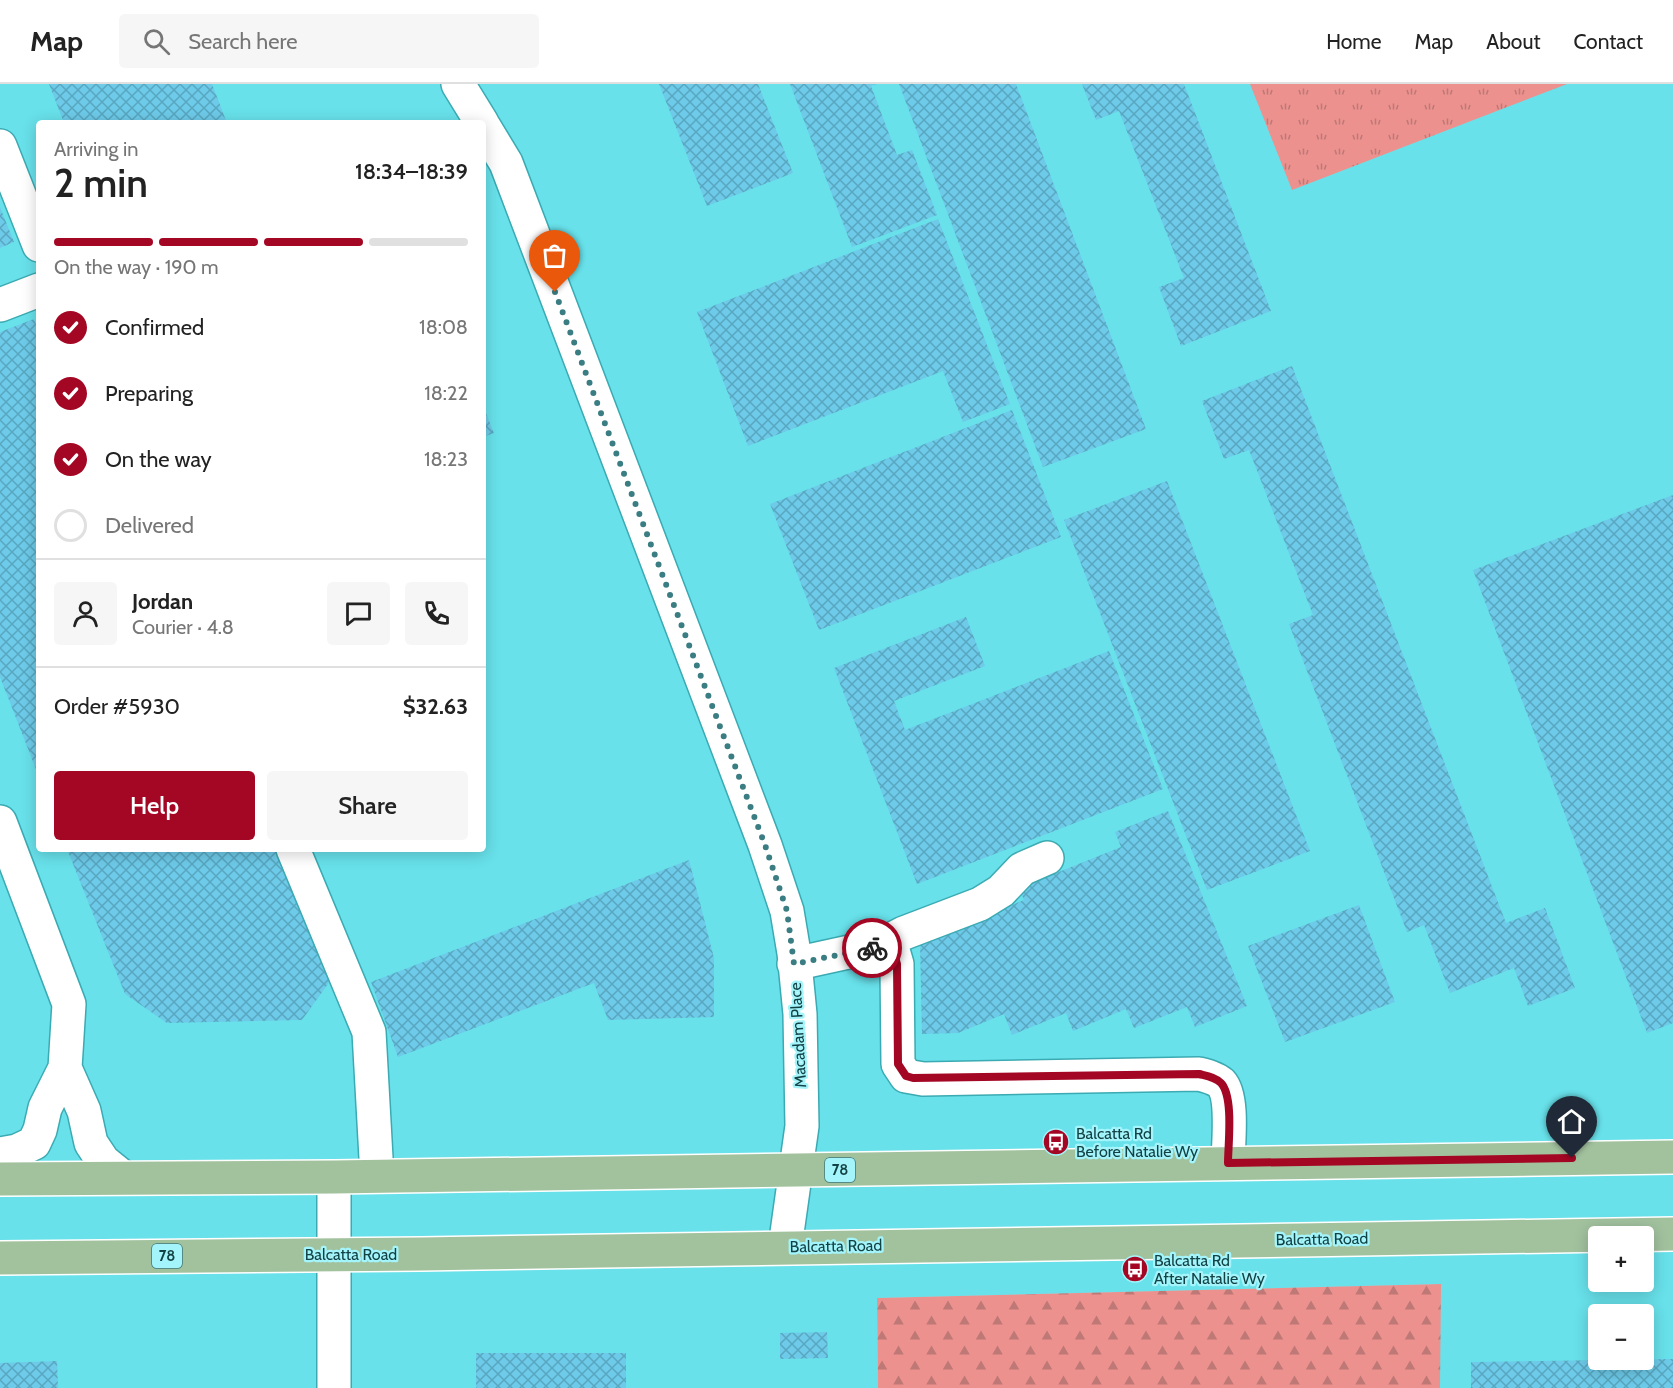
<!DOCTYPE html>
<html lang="en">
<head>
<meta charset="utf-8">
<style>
  :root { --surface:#fff; --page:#f6f6f6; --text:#222; --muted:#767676; --line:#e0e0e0; --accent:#a40724 }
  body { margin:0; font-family:Cabin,sans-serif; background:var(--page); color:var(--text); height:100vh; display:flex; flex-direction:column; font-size:22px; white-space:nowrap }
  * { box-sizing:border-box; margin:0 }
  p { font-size:20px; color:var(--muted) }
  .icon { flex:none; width:33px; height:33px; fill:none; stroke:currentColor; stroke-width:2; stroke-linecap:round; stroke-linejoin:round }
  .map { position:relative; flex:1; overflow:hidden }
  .sheet { position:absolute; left:36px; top:36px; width:450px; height:732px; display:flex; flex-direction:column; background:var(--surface); border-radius:6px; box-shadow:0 3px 15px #0003 }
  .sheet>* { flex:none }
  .buttons { position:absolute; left:1588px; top:1142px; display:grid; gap:12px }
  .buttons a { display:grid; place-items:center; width:66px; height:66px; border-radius:6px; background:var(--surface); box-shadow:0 3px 15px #0003; font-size:30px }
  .pin { position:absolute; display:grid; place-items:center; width:51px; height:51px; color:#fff; margin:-62px -26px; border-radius:50% 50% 50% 0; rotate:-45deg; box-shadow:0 0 6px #0007 }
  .pin .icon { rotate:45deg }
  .courier { position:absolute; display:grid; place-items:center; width:60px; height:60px; margin:-30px; border:4px solid #a40724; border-radius:50%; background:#fff; color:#222; box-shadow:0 2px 8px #0007 }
  .headline em { font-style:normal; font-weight:600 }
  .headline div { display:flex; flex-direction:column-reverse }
  .headline { display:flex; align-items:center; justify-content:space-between; height:102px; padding:0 18px }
  h1 { font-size:39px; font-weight:600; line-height:45px }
  .bar { display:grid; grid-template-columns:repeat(4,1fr); gap:9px 6px; align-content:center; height:72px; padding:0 18px }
  .bar i { height:8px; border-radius:4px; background:var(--line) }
  .bar .selected { background:var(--accent) }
  .bar p { grid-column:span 4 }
  .line { display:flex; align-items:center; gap:15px; padding:0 18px; border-top:2px solid var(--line) }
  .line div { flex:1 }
  .round { display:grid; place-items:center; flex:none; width:63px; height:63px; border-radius:6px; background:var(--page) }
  ol { padding:0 18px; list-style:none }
  li { display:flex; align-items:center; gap:18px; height:66px }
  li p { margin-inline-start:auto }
  li .icon { padding:6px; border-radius:50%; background:var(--accent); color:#fff; stroke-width:4 }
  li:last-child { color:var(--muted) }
  li i { width:33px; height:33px; border:3px solid var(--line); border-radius:50% }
  .cta { display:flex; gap:12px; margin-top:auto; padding:12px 18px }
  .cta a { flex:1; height:69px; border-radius:6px; background:var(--accent); color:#fff; font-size:24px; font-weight:600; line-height:69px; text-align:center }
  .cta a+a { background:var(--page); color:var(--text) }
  header { display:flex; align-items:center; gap:36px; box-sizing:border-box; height:84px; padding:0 30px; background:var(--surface); border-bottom:2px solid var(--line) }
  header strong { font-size:28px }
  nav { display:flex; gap:33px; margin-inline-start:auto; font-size:21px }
  .search { width:420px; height:54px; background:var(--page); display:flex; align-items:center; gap:15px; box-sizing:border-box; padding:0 21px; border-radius:6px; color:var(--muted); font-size:22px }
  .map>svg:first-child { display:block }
  .built { fill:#68e1ea; fill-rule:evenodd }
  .grass { fill:url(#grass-tufts) }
  .forest { fill:url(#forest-firs) }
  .building { fill:url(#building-cross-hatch) }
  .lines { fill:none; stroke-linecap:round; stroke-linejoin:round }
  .minor-casing { stroke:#3baab2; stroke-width:36 }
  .major-casing { stroke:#fff; stroke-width:36 }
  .minor { stroke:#fff; stroke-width:33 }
  .major { stroke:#a2c29e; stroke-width:33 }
  .done { stroke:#3a7d82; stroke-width:6; stroke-dasharray:0 10.8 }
  .route { stroke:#a40724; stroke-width:8 }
  .labels { text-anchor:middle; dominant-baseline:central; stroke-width:4.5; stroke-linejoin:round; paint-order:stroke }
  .shield { fill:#a4f5fb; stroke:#3e787c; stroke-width:1.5 }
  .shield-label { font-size:15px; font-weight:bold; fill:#134245 }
  .street-label { font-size:16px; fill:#134245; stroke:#a4f5fb }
  .poi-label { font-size:16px; fill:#134245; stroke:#a4f5fb; text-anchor:start }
</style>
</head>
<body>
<header>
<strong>Map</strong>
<div class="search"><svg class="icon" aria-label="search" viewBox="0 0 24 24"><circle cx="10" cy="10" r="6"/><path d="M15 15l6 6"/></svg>Search here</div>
<nav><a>Home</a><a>Map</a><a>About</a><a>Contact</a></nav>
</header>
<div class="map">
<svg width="1673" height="1304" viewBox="0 0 1673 1304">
  <defs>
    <pattern id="grass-tufts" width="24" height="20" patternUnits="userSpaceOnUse" patternTransform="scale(1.5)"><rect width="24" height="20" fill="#ec918e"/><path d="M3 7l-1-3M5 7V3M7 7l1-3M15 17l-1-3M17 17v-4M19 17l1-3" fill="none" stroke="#be7876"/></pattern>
    <pattern id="forest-firs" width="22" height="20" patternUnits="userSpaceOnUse" patternTransform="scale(1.5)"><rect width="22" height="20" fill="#ec918e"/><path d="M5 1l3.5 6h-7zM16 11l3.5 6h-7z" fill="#be7876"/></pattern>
    <pattern id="building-cross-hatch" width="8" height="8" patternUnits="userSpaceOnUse" patternTransform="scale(1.5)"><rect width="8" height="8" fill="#6dcae9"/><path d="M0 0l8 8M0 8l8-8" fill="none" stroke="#58a6bf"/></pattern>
  </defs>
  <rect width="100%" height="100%" fill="#82ebf3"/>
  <path class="built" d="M0,0H1673V1304H1440V1200L877,1214L878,1304H0ZM39,39H483V765H39ZM1599,1152H1644V1197H1599ZM1599,1230H1644V1275H1599Z"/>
  <path class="grass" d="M1250,0H1567L1292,106Z"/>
  <path class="forest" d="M1441,1200L1440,1304H878L877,1214Z"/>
  <path class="building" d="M49,0H212L227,39H64Z
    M659,0H758L793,89L707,122Z
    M790,0H876L871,2L897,71L912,66L937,131L852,163Z
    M899,0H1016L1146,345L1043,383Z
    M1082,0H1184L1271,227L1181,262L1159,203L1184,194L1119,27L1096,36Z
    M0,123L14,158L0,164Z
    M938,135L1010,320L963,338L943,287L748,362L697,228Z
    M34,235L39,249V693L0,593V248Z
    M1292,282L1506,839L1545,824L1575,904L1528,922L1514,884L1450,909L1424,841L1407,848L1289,540L1313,531L1249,366L1224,375L1202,317Z
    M483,322L494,349L483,353Z
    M1012,326L1061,453L819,546L770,420Z
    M1167,397L1310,767L1207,806L1064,436Z
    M1673,411V939L1647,949L1473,486Z
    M966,533L985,582L894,617L905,646L1109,567L1163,705L917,800L834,584Z
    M1168,727L1247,922L1195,943L1187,923L1134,944L1126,925L1073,947L1066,929L1012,951L1004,930L958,949L922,950L920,858L1024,816L1019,804L1121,763L1115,748Z
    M67,765H285L333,893L302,936L167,939L125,910Z
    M689,776L714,874V933L608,936L594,899L398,973L371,898Z
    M1359,821L1395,918L1285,958L1248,862Z
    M827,1248L828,1274L780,1275V1249Z
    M476,1269H626V1304H476Z
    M1673,1275V1304H1471V1278Z
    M57,1277L58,1304H0V1279Z"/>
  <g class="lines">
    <defs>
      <path id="minor" d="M458,0L482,39
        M483,41L506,79L765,761L787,827L794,869L800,930L802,1042L785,1163
        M0,62L39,161
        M0,221L39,206
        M0,738L69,920L65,984L45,1024L40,1046L34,1059L17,1067L0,1070
        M293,765L369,948L377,1092
        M890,856L897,880L898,980L906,992L923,995L1199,990C1207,992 1215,994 1221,999C1234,1013 1228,1061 1228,1079
        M794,880L881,861L904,849L980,820L1001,807L1022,785L1047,774
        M65,984L84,1027L91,1059L103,1077L124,1094
        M334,1093V1304"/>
      <path id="major" d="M0,1095L334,1093L1673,1073
        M0,1174L421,1170L1673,1150"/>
    </defs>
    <use href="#minor" class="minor-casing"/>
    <use href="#major" class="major-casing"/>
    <use href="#minor" class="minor"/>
    <use href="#major" class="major"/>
  </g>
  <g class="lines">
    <path class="done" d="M555,208L765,761L787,827L794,880L872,864"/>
    <path class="route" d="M872,864L890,856L897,880L898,980L906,992L913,994L1199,990C1207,992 1215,993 1221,999C1234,1013 1228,1061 1228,1079L1572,1074"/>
  </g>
  <defs>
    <symbol id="bus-disc" viewBox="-11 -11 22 22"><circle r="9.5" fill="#a40724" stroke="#a4f5fb"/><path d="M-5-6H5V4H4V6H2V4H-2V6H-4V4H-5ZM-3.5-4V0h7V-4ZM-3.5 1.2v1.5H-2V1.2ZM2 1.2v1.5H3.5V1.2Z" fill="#fff"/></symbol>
  </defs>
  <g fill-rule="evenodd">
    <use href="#bus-disc" x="1041" y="1043" width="30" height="30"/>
    <use href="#bus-disc" x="1120" y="1170" width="30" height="30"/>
  </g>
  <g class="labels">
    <g class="shield">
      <rect x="825" y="1074" width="30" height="24" rx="4.5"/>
      <rect x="152" y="1160" width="30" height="24" rx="4.5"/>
    </g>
    <g class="shield-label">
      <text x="840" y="1086">78</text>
      <text x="167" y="1172">78</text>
    </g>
    <g class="street-label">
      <text transform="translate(798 951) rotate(-93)">Macadam Place</text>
      <text transform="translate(1322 1155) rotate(-1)">Balcatta Road</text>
      <text transform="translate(836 1162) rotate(-1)">Balcatta Road</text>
      <text x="351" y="1170">Balcatta Road</text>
    </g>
    <g class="poi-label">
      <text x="1076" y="1049">Balcatta Rd<tspan x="1076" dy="18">Before Natalie Wy</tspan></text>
      <text x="1154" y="1176">Balcatta Rd<tspan x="1154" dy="18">After Natalie Wy</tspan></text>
    </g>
  </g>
</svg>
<div class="buttons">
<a>+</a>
<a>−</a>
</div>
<div class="pin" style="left:555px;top:208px;background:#ea580c"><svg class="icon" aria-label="bag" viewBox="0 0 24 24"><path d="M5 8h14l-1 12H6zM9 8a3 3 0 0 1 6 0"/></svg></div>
<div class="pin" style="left:1572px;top:1074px;background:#1f2937"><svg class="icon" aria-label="home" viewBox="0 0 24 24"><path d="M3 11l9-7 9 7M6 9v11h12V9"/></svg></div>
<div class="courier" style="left:872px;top:864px"><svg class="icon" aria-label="bike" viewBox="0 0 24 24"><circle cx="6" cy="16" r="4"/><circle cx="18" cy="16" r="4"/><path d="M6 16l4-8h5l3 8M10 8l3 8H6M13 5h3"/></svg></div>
<section class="sheet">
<div class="headline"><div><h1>2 min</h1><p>Arriving in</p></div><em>18:34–18:39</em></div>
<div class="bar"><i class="selected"></i><i class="selected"></i><i class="selected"></i><i></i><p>On the way · 190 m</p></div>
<ol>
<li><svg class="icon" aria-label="check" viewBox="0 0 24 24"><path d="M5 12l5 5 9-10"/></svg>Confirmed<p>18:08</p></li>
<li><svg class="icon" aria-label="check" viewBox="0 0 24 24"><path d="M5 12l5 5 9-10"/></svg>Preparing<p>18:22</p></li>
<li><svg class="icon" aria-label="check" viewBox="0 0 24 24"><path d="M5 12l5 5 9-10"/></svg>On the way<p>18:23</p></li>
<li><i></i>Delivered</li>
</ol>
<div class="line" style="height:108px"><a class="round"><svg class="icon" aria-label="person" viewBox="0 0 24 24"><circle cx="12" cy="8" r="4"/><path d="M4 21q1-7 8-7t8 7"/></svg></a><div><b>Jordan</b><p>Courier · 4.8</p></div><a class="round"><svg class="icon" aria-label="chat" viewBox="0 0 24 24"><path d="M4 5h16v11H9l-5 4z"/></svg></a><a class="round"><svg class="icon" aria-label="phone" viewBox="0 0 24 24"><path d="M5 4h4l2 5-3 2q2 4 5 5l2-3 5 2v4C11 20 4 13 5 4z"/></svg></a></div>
<div class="line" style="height:78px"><div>Order #5930</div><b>$32.63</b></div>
<div class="cta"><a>Help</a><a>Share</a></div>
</section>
</div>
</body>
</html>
